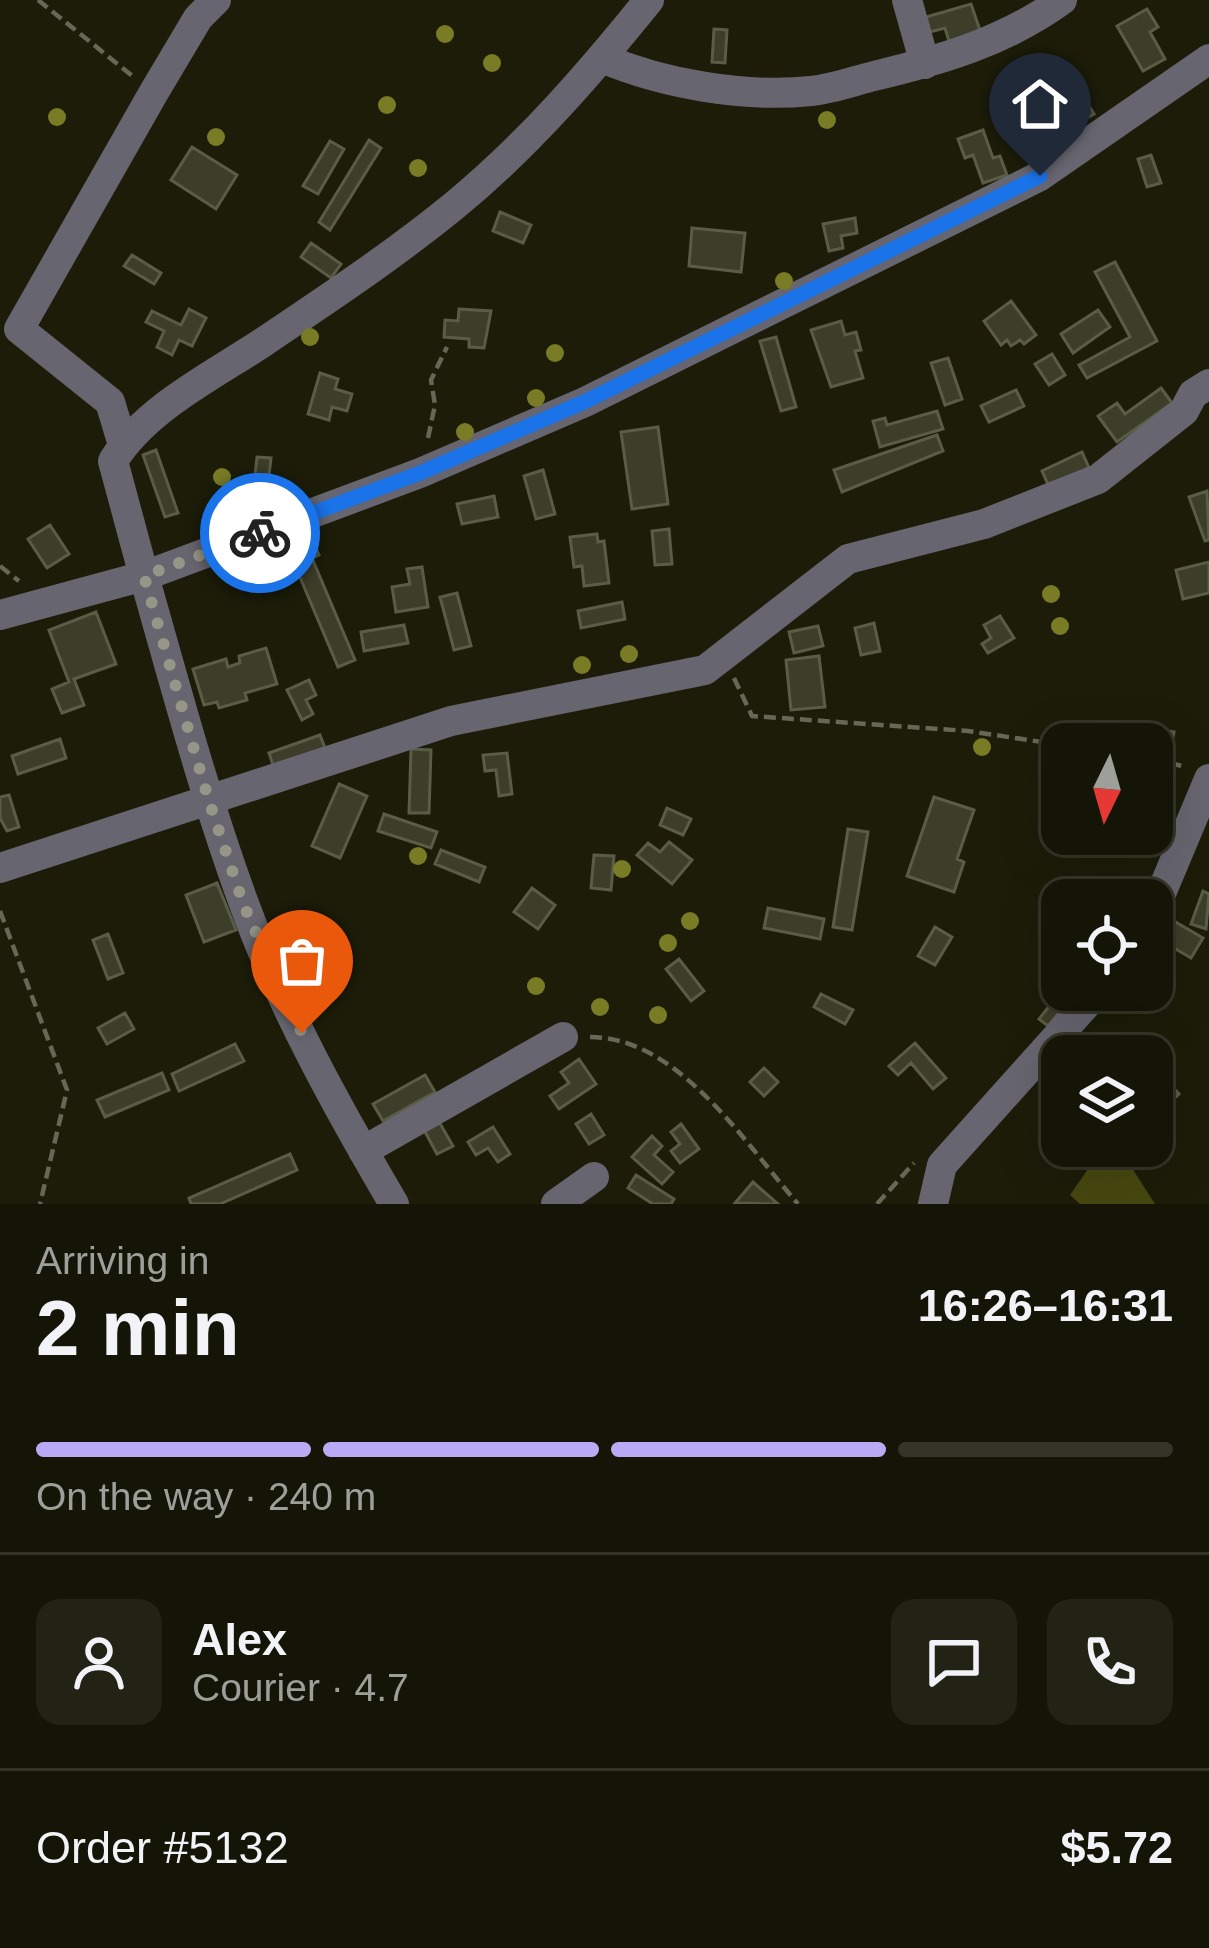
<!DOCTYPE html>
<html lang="en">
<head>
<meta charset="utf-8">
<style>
  :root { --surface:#151507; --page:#222215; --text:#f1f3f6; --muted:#9d9f9b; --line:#343428; --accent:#baaaf6 }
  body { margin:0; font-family:Arial,sans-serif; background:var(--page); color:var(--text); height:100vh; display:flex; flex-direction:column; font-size:45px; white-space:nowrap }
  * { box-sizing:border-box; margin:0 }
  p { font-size:39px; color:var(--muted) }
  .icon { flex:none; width:66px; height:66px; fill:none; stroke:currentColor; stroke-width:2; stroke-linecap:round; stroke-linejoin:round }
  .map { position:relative; height:1204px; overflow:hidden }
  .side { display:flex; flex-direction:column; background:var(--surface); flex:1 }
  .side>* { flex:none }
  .needle { width:78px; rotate:185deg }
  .buttons { position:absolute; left:1041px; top:723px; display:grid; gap:24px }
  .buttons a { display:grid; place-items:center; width:132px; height:132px; border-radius:24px; background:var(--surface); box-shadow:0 12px 48px #0002,0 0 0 3px var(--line); font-size:60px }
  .pin { position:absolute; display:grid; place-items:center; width:102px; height:102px; color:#fff; margin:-123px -51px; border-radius:50% 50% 50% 0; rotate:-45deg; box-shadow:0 0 12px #0007 }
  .pin .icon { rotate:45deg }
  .courier { position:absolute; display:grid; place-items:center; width:120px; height:120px; margin:-60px; border:9px solid #1a73e8; border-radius:50%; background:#fff; color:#222; box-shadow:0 3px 15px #0007 }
  .head em { font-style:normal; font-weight:800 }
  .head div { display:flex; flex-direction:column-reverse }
  .head { display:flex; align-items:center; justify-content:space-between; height:204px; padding:0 36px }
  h1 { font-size:78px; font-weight:800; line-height:90px }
  .bar { display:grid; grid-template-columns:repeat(4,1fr); gap:18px 12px; align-content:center; height:144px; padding:0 36px }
  .bar i { height:15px; border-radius:9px; background:var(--line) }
  .bar .on { background:var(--accent) }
  .bar p { grid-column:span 4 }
  .line { display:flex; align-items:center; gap:30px; padding:0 36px; border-top:3px solid var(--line) }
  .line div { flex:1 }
  .round { display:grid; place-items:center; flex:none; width:126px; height:126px; border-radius:24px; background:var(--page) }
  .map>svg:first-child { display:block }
  .forest { fill:#47480f }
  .building { fill:#3d3e29; stroke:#5b5c46; stroke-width:3 }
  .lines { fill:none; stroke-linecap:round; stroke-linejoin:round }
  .path { stroke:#676757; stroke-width:4.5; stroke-dasharray:12 6; stroke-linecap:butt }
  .minor { stroke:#67656f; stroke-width:30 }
  .tree { fill:#797b25 }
  .done { stroke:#959687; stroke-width:12; stroke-dasharray:0 21.6 }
  .route { stroke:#1a73e8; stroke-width:15 }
</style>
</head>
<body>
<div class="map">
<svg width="1209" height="1204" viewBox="0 0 1209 1204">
  <rect width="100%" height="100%" fill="#1c1c09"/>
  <path class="forest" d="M1104,1146H1117L1121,1151L1155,1204H1080L1070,1195Z"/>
  <path class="building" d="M971,4L983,39L951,48L945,28L930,32L926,17Z
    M1147,9L1158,27L1150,32L1165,59L1143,71L1117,26Z
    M714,29L727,30L725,63L712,62Z
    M1065,66L1094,114L1082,121L1067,97L1053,105L1039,81Z
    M983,130L993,158L1000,156L1007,175L983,183L973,155L965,158L958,139Z
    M369,140L381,148L330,230L319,222Z
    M330,141L344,149L318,194L303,186Z
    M192,147L237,175L216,209L171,180Z
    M1151,155L1161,183L1147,187L1138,159Z
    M500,212L531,225L523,243L493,231Z
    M855,218L857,233L841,236L843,248L829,251L823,224Z
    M692,228L745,233L741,272L689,266Z
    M311,243L341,264L331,278L301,257Z
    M132,255L161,273L154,284L124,266Z
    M1115,262L1157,341L1087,378L1079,365L1130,337L1095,272Z
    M1011,301L1036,335L1024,344L1020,340L1011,346L1007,340L1001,345L984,321Z
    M189,309L206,318L192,346L179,340L172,355L157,347L164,331L146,322L152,311L181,325Z
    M459,309L491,311L484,348L469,347V339L444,337L445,320L458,321Z
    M1098,310L1110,327L1073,353L1061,334Z
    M841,321L845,335L856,332L861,350L855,351L863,378L831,387L811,330Z
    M776,337L796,407L781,411L760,341Z
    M1052,354L1065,375L1049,385L1035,364Z
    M948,358L962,399L945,405L931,363Z
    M320,373L338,379L335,389L352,394L347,411L332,407L329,420L308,414Z
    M1161,388L1172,403L1117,442L1098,416L1117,403L1125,414Z
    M1016,390L1024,406L989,422L981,406Z
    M937,411L943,429L880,447L873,421L885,418L887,425Z
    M658,427L668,504L632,509L621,432Z
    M937,435L943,451L842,492L834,470Z
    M156,450L178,513L165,517L143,455Z
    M1082,452L1090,470L1050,489L1042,471Z
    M257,457L271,458L268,485L254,484Z
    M543,470L555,514L536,519L524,476Z
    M1207,491L1209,540L1205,541L1189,497Z
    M494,496L498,517L462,524L457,504Z
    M50,525L69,554L47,568L28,539Z
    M669,529L672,564L655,565L652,531Z
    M597,534L598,542L604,541L609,583L584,586L582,566L574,567L570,537Z
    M312,539L319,555L312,558L355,660L338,667L296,568L284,573L276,554Z
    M1209,562V593L1183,599L1176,570Z
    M422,567L428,607L396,612L392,587L410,584L407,569Z
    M457,593L471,646L454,650L440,597Z
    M622,602L625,619L581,628L578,611Z
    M96,612L116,664L74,679L84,705L62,713L52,689L69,682L49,630Z
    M1000,616L1014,638L988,653L982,644L991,638L984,625Z
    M874,623L880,651L861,655L855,628Z
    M404,625L408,643L364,651L361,632Z
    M818,626L823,646L794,653L789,632Z
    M266,648L277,684L245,693L247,700L219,708L217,702L204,705L193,669L226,659L228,667L240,663L239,656Z
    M819,656L825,707L791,710L786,660Z
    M309,680L316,695L306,700L313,714L302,720L287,690Z
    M1150,728L1174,732L1171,749L1147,744Z
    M320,735L325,748L273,765L269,753Z
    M60,739L66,758L18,774L12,756Z
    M411,749L431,750L429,813H409Z
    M507,753L512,794L499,796L496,770L485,771L483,755Z
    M339,784L367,796L340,858L312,846Z
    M9,795L19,827L7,831L0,818V797Z
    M934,797L974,810L957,859L964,862L954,892L907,876Z
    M667,808L691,819L683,835L660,825Z
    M384,814L437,832L431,848L378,831Z
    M848,829L868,832L852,930L833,927Z
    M669,842L692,860L672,884L637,855L648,843L660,852Z
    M441,850L485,867L479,882L435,864Z
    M594,855L614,856L611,890L591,888Z
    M217,883L236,930L204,942L186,895Z
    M532,888L555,905L538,929L514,912Z
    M1203,891L1209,894L1206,929L1191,924Z
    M768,908L824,919L820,939L764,928Z
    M1174,921L1203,938L1191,958L1162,941Z
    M326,927L341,967L317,976L302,936Z
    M935,927L952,937L935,965L918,956Z
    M108,934L123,973L108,979L93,940Z
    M679,959L704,991L691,1001L666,969Z
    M1062,990L1076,992L1048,1026L1039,1019Z
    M821,994L853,1010L845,1024L814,1007Z
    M125,1013L134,1029L107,1044L98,1028Z
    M915,1043L946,1078L933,1089L911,1063L898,1075L889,1066Z
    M235,1044L244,1061L179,1091L172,1074Z
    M579,1059L596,1084L559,1109L550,1096L569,1083L561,1072Z
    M764,1068L778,1082L764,1096L750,1082Z
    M162,1073L169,1090L105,1117L97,1100Z
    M425,1075L435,1092L383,1121L373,1104Z
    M1163,1077L1179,1094L1166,1106L1152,1090Z
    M591,1114L604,1135L589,1144L576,1124Z
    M438,1120L453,1146L437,1154L423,1128Z
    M681,1124L699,1149L680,1163L671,1151L680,1144L671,1132Z
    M493,1127L510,1154L498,1162L488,1148L476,1155L468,1142Z
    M652,1136L662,1146L654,1155L673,1172L662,1184L632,1157Z
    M290,1154L297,1170L220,1204H191L189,1198Z
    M636,1175L674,1199L671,1204H653L628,1188Z
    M753,1182L778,1204L735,1203Z"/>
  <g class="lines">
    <path class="path" d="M38,0L135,78
      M428,438L435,405L431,380L447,347
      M0,566L19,581
      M734,678L752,716L968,731L1062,745
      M1152,759L1187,767
      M0,911L67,1090L40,1204
      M590,1037C678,1037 745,1143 798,1204
      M877,1204L914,1163"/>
    <path class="minor" d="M649,0C590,73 528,145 455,205C394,255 327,299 262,343C212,376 145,409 113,461L144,576L420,473L585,402L1040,176L1209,59
      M907,0L925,64
      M602,58C663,84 745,98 811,91C832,89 854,81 874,76C941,60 1006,41 1062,0
      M123,445L110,402L19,329L154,92L198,18L216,0
      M0,615L144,576C175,685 204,794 243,901C281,1006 337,1107 394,1204
      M0,868L451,721L705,670L848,559L984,524L1098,479L1184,411L1193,394L1209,384
      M1152,915L1209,779
      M363,1151L563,1037
      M556,1204L594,1177
      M933,1204L942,1165L1099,990"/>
  </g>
  <g class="tree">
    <circle cx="445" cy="34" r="9"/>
    <circle cx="492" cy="63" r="9"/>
    <circle cx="387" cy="105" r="9"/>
    <circle cx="57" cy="117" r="9"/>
    <circle cx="827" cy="120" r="9"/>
    <circle cx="216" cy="137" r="9"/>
    <circle cx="418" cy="168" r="9"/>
    <circle cx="784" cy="281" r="9"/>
    <circle cx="310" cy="337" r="9"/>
    <circle cx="555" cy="353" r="9"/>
    <circle cx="536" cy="398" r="9"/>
    <circle cx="465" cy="432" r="9"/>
    <circle cx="222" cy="477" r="9"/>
    <circle cx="297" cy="501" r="9"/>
    <circle cx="1051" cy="594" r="9"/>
    <circle cx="1060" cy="626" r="9"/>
    <circle cx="629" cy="654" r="9"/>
    <circle cx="582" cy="665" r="9"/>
    <circle cx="982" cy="747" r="9"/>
    <circle cx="418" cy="856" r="9"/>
    <circle cx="622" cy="869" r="9"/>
    <circle cx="690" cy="921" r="9"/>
    <circle cx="668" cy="943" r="9"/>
    <circle cx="536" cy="986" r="9"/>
    <circle cx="600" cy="1007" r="9"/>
    <circle cx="658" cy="1015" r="9"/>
  </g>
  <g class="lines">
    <path class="done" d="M260,533L144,576L209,801L244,906L302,1033"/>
    <path class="route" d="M260,533L420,473L584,402L1040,176"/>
  </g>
</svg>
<div class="buttons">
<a><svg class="needle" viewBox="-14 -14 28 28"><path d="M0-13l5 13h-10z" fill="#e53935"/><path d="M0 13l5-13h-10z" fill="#9d9f9b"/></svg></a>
<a><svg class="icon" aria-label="locate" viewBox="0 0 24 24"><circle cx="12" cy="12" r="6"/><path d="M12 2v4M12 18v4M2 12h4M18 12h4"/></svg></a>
<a><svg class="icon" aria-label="layers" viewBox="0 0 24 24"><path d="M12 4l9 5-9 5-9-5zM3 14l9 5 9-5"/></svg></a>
</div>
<div class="pin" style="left:302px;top:1033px;background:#ea580c"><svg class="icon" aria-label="bag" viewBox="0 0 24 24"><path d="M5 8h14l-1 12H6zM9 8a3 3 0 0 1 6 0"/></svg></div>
<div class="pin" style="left:1040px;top:176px;background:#1f2937"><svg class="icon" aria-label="home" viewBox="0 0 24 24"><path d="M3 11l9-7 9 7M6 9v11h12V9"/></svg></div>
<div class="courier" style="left:260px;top:533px"><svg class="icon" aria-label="bike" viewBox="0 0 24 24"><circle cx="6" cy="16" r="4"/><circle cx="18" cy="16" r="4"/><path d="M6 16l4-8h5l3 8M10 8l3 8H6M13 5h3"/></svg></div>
</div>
<section class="side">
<div class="head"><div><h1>2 min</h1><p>Arriving in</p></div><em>16:26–16:31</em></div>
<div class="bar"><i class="on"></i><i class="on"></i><i class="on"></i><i></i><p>On the way · 240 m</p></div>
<div class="line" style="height:216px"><a class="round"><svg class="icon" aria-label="person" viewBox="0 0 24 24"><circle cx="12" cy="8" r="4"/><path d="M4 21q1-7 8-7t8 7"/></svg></a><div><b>Alex</b><p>Courier · 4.7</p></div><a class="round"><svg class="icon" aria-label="chat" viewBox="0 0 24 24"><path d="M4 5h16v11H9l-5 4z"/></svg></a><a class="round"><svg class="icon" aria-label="phone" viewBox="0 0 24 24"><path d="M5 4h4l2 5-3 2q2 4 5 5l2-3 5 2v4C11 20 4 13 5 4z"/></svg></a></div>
<div class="line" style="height:156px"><div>Order #5132</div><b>$5.72</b></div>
</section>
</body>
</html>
